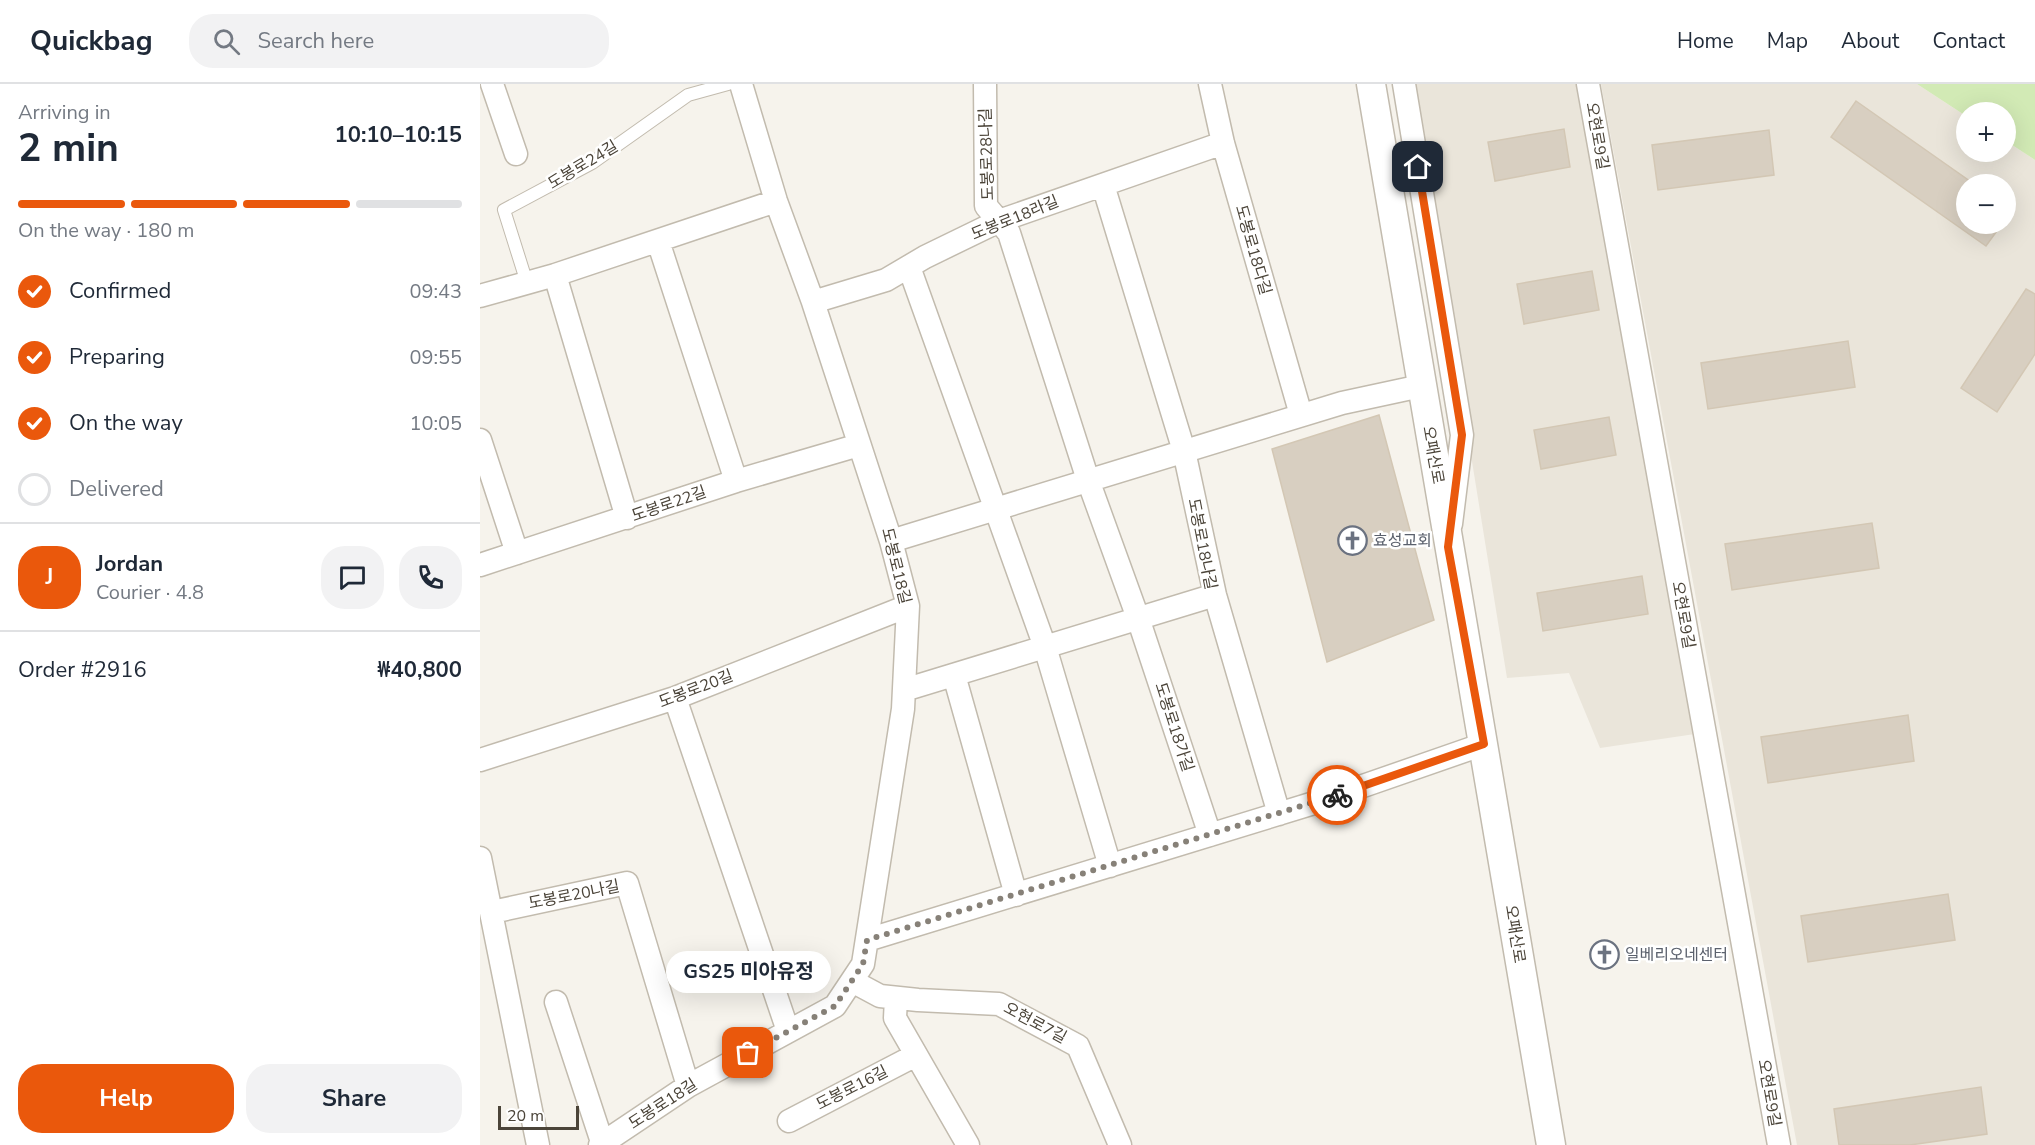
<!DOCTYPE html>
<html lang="en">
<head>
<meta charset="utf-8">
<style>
  :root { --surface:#fff; --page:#f2f2f3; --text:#1f2937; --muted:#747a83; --line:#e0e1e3; --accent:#ea580c }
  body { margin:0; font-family:"Nunito Sans","Noto Sans KR",sans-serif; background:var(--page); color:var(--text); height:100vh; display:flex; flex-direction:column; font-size:22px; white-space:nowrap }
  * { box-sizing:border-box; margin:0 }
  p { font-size:20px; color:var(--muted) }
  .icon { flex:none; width:33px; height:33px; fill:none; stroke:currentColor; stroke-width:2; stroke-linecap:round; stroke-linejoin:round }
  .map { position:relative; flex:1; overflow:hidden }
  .panel { display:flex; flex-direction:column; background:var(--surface); width:480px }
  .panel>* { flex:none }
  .controls { position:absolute; left:1476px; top:18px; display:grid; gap:12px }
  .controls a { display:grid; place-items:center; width:60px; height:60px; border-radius:50%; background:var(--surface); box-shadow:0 6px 24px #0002; font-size:30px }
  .scale { position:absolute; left:18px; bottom:15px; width:81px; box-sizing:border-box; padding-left:6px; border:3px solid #4b4439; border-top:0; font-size:16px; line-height:21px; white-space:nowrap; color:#4b4439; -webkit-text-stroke:4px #fff; paint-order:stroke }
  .pin { position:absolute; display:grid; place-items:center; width:51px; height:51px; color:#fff; margin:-26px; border-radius:12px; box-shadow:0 3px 9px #0006 }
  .courier { position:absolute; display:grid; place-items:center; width:60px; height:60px; margin:-30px; border:4px solid #ea580c; border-radius:50%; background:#fff; color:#222; box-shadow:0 2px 8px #0007 }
  .bubble { position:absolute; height:42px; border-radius:21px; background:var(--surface); box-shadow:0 6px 24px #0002; font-size:20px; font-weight:700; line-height:42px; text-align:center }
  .head em { font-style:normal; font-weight:700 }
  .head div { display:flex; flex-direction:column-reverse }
  .head { display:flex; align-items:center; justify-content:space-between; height:102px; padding:0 18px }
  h1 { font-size:39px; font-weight:700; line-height:45px }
  .bar { display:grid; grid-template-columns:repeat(4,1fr); gap:9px 6px; align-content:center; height:72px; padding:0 18px }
  .bar i { height:8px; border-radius:4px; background:var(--line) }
  .bar .selected { background:var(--accent) }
  .bar p { grid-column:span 4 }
  .line { display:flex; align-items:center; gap:15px; padding:0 18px; border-top:2px solid var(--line) }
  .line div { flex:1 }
  .round { display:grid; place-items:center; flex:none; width:63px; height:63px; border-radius:24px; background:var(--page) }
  ol { padding:0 18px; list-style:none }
  li { display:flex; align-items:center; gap:18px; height:66px }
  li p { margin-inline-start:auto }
  li .icon { padding:6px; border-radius:50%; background:var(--accent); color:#fff; stroke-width:4 }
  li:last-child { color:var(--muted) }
  li i { width:33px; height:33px; border:3px solid var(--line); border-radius:50% }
  .cta { display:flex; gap:12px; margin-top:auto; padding:12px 18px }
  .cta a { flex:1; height:69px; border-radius:24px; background:var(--accent); color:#fff; font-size:24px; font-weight:700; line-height:69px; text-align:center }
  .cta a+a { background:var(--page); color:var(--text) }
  header { display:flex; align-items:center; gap:36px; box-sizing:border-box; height:84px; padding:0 30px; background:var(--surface); border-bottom:2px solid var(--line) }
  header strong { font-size:28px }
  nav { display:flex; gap:33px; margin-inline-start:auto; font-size:21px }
  .search { width:420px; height:54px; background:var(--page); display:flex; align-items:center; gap:15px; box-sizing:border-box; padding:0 21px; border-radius:24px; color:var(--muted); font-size:22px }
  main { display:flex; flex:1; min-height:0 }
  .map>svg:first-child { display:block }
  .residential { fill:#eae5da; fill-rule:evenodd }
  .green { fill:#d2eab5 }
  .building { fill:#d8cfc1; stroke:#d3c7b4; stroke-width:1.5 }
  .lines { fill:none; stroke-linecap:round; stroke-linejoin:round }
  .service-casing { stroke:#c2bbae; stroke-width:14 }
  .minor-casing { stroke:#c2bbae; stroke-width:25 }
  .tertiary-casing { stroke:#c2bbae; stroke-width:31 }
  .service { stroke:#fff; stroke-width:12 }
  .minor { stroke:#fff; stroke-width:22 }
  .tertiary { stroke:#fff; stroke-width:28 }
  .done { stroke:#878178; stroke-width:6; stroke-dasharray:0 10.8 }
  .route { stroke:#ea580c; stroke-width:8 }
  .labels { text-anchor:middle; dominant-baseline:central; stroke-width:5; stroke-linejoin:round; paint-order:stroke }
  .street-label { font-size:16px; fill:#4b4439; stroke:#fff }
  .worship-label { font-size:16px; fill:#5b616d; stroke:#fff; text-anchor:start }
</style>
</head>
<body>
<header>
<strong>Quickbag</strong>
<div class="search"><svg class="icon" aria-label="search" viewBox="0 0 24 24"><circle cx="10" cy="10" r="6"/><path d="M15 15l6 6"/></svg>Search here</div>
<nav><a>Home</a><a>Map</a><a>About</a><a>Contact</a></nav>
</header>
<main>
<section class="panel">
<div class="head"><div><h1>2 min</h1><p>Arriving in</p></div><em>10:10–10:15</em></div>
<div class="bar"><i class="selected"></i><i class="selected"></i><i class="selected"></i><i></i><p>On the way · 180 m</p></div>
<ol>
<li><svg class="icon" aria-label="check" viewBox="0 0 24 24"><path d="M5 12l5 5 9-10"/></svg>Confirmed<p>09:43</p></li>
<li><svg class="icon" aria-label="check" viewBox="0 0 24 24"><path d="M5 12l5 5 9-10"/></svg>Preparing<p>09:55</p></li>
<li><svg class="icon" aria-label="check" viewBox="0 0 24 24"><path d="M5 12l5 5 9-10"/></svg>On the way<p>10:05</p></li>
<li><i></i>Delivered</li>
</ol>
<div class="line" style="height:108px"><b class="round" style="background:var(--accent);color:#fff">J</b><div><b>Jordan</b><p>Courier · 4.8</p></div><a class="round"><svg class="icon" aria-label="chat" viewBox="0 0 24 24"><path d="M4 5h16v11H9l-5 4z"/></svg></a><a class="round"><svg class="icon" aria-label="phone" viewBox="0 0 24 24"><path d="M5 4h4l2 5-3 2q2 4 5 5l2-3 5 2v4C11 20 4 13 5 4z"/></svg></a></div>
<div class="line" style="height:78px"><div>Order #2916</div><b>₩40,800</b></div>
<div class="cta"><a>Help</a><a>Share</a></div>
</section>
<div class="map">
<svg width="1555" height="1061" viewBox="0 0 1555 1061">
  <rect width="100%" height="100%" fill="#f6f3ec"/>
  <path class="residential" d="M931,0H1098L1215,650L1120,664L1089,589L1027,594Z
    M1121,0H1437L1486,32V68H1526V57L1555,76V1061H1317ZM1486,100H1526V140H1486Z"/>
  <path class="green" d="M1437,0H1555V76L1526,57V28H1486V32Z"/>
  <path class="building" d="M1376,17L1494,100H1486V140H1522L1506,162L1351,53Z
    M1084,45L1090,83L1015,97L1008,58Z
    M1289,46L1294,91L1178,106L1172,61Z
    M1526,123L1531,127L1526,135Z
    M1112,187L1119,226L1044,240L1037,200Z
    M1546,205L1555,210V270L1517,328L1481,304Z
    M1368,257L1375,303L1228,325L1221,279Z
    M899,331L954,536L847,578L792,365Z
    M1129,333L1136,371L1061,385L1054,346Z
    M1392,439L1399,484L1252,506L1245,460Z
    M1162,492L1168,530L1063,547L1057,509Z
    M1428,631L1434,677L1288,699L1281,653Z
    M1468,810L1475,856L1328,878L1321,832Z
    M1501,1003L1507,1050L1430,1061H1359L1354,1025Z"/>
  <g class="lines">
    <defs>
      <path id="service" d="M47,199L24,126L112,79L208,11L248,0"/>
      <path id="minor" d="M12,0L36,70
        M505,0L506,122L529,149L608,396L658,534L730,751
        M730,0L743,59L821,331
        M924,0L982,351L971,440
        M1108,0L1299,1061
        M623,101L704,367L735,511L799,730
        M178,157L256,397
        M429,183L565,563L630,782
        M75,191L147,434
        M0,212L75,191L296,117
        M333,218L406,196L445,173L519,137L743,59
        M0,356L37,469
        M411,457L862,319L941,302
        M0,481L256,397L379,361
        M474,591L536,811
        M424,606L735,511
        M195,614L308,947
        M0,676L195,614L428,522
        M0,774L58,1061
        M12,828L147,799L208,1002
        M387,856L834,719L1004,660
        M372,897L400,912L438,916L519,920L598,962L640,1061
        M416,914L415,934L488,1061
        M76,918L123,1061
        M309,1037L436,971
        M120,1061L208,1002L355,922L383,880L423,625L428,522L411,457L333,218L296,117L261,0"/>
      <path id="tertiary" d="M891,0L1071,1061"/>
    </defs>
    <use href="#service" class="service-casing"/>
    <use href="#minor" class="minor-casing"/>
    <use href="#tertiary" class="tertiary-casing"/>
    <use href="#service" class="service"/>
    <use href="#minor" class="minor"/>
    <use href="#tertiary" class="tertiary"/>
  </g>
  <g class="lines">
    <path class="done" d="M268,969L355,922L383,880L387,856L857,711"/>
    <path class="route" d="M857,711L1004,660L968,463L982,351L938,83"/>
  </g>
  <defs>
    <symbol id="church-ring" viewBox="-11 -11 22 22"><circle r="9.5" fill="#fff" stroke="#6b7280" stroke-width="1.5"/><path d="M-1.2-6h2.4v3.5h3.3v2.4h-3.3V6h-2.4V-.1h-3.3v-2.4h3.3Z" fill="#6b7280"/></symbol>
  </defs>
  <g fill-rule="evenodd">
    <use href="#church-ring" x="856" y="440" width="33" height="33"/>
    <use href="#church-ring" x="1108" y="854" width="33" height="33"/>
  </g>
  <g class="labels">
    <g class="street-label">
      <text transform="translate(1117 52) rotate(80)">오현로9길</text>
      <text transform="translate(507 70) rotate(-92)">도봉로28나길</text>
      <text transform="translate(103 81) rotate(-31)">도봉로24길</text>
      <text transform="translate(535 134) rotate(-22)">도봉로18라길</text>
      <text transform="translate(773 166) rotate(74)">도봉로18다길</text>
      <text transform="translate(953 371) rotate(80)">오패산로</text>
      <text transform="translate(189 420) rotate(-19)">도봉로22길</text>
      <text transform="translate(722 460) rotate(79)">도봉로18나길</text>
      <text transform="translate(416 482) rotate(76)">도봉로18길</text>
      <text transform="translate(1203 531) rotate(80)">오현로9길</text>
      <text transform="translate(216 605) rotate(-21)">도봉로20길</text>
      <text transform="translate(694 643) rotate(72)">도봉로18가길</text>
      <text transform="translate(94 811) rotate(-11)">도봉로20나길</text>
      <text transform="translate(1035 850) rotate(81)">오패산로</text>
      <text transform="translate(555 939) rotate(28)">오현로7길</text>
      <text transform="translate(372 1004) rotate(-27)">도봉로16길</text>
      <text transform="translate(1289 1009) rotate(80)">오현로9길</text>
      <text transform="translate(183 1020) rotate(-33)">도봉로18길</text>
    </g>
    <g class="worship-label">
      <text x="893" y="457">효성교회</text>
      <text x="1145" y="871">일베리오네센터</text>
    </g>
  </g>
</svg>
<div class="controls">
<a>+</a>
<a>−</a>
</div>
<div class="scale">20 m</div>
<div class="pin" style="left:268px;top:969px;background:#ea580c"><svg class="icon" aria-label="bag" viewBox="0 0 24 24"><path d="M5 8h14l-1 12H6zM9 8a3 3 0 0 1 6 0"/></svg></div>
<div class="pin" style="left:938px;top:83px;background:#1f2937"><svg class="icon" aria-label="home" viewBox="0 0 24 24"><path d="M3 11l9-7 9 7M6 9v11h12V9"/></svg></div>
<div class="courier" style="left:857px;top:711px"><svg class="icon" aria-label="bike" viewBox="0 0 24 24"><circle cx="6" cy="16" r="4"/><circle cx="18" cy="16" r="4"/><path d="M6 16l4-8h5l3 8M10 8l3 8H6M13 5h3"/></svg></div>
<div class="bubble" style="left:186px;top:867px;width:165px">GS25 미아유정</div>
</div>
</main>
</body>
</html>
